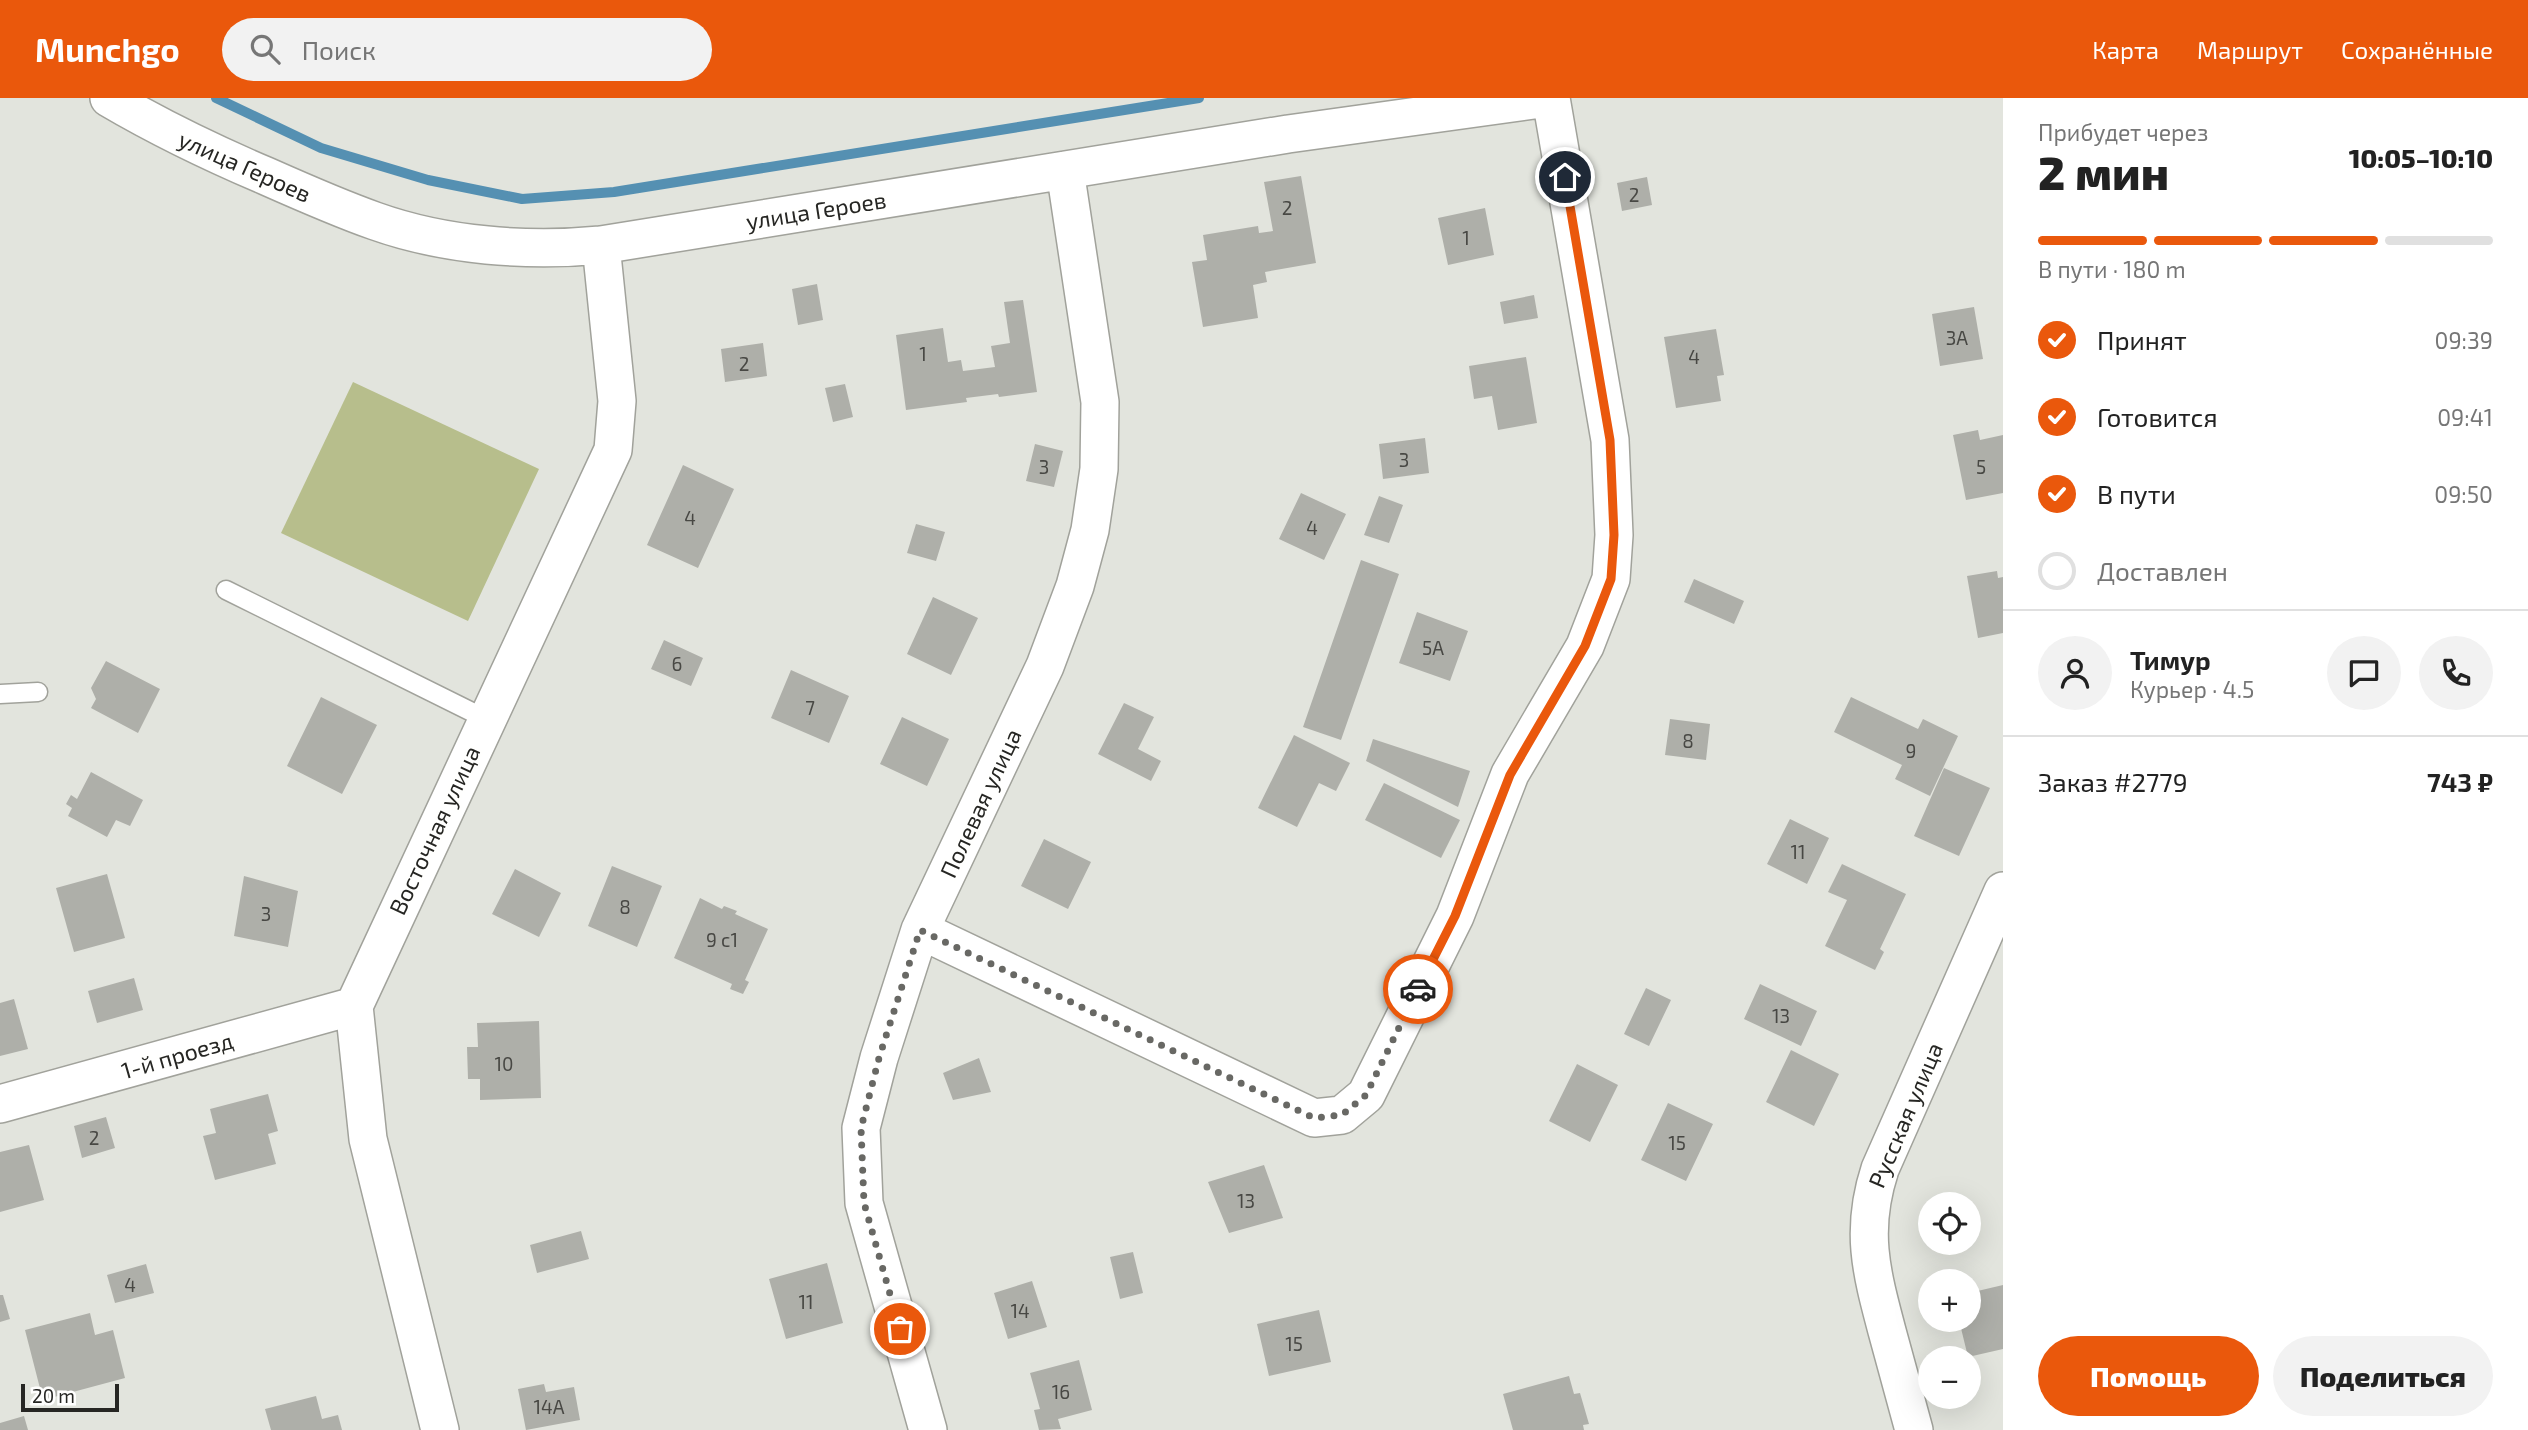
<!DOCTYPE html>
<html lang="ru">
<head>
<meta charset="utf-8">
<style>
  :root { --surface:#fff; --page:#f2f2f2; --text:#222; --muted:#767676; --line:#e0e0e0; --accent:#ea580c }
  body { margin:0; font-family:"Exo 2",sans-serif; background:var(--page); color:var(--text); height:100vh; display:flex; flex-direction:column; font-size:26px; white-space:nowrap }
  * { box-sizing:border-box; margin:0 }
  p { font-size:23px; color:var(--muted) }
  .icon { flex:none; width:38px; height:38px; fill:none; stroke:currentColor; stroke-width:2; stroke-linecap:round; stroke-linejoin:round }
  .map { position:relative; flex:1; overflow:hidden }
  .details { display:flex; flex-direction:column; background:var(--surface); width:525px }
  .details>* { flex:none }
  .tools { position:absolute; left:1918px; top:1094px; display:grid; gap:14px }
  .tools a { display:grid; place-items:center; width:63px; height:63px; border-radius:50%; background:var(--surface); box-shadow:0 7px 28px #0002; font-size:35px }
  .scale { position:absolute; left:21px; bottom:18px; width:98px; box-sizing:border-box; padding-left:7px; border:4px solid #262623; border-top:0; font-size:19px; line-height:24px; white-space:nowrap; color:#262623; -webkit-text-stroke:5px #fffffe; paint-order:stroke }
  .pin { position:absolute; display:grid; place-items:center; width:60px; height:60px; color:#fff; margin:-30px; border:4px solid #fff; border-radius:50%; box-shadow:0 2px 7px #0007 }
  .courier { position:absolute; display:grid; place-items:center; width:70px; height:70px; margin:-35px; border:5px solid #ea580c; border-radius:50%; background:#fff; color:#222; box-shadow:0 2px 9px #0007 }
  .summary em { font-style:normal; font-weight:800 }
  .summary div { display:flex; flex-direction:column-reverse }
  .summary { display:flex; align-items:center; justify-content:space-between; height:119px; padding:0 35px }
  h1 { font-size:46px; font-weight:800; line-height:52px }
  .bar { display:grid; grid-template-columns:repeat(4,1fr); gap:10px 7px; align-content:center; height:84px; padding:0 35px }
  .bar i { height:9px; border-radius:5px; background:var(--line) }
  .bar .selected { background:var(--accent) }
  .bar p { grid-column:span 4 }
  .line { display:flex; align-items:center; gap:18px; padding:0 35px; border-top:2px solid var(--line) }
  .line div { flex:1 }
  .round { display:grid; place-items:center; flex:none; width:74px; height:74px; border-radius:37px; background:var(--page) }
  ol { padding:0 35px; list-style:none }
  li { display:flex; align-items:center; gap:21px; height:77px }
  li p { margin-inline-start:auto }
  li .icon { padding:7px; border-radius:50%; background:var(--accent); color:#fff; stroke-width:4 }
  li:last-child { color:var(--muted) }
  li i { width:38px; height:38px; border:4px solid var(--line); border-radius:50% }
  .button { display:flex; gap:14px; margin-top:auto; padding:14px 35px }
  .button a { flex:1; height:80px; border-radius:42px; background:var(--accent); color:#fff; font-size:28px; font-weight:800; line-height:80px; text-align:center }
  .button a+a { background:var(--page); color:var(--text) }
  header { display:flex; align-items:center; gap:42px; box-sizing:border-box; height:98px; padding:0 35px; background:var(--accent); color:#fff }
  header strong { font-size:33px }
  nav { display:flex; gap:38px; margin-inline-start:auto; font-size:24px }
  .search { width:490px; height:63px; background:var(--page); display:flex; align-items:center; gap:18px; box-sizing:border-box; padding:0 24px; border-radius:38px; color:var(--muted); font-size:26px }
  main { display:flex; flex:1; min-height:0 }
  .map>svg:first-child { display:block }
  .green { fill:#b7be8c }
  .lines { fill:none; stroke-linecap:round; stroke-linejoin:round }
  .stream { stroke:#5590b2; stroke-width:10 }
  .building { fill:#aeafa9 }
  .service-casing { stroke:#a1a29b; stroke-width:21 }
  .minor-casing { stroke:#a1a29b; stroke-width:40 }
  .service { stroke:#fff; stroke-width:18 }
  .minor { stroke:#fff; stroke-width:37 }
  .done { stroke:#686864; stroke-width:7; stroke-dasharray:0 12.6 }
  .route { stroke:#ea580c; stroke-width:9 }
  .labels { text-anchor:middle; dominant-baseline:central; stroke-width:6; stroke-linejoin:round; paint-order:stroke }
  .number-label { font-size:19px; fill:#484844 }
  .street-label { font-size:23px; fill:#262623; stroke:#fffffe }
</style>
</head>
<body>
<header>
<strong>Munchgo</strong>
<div class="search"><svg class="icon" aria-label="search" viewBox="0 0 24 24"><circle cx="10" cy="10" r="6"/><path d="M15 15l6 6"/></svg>Поиск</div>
<nav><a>Карта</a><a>Маршрут</a><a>Сохранённые</a></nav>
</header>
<main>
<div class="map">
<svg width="2003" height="1332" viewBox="0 0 2003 1332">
  <rect width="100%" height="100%" fill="#e2e4dd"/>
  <path class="green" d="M353,284L539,371L468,523L281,435Z"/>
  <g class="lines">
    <path class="stream" d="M216,0L321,50L428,82L522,101L614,94L1199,0"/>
  </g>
  <path class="building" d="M1301,78L1316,165L1265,174L1267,184L1253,187L1258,220L1203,229L1192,164L1207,162L1203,137L1258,128L1259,135L1273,133L1264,84Z
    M1647,79L1652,107L1622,113L1617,85Z
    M1485,110L1494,157L1448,167L1438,120Z
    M817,186L823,222L798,227L792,191Z
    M1534,197L1538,220L1504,226L1500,204Z
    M1023,202L1037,294L999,299L998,296L966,300L967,304L906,312L896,237L943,230L948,264L961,262L963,273L995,269L991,248L1010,245L1004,204Z
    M1974,209L1983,261L1940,268L1932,216Z
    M1716,231L1724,277L1717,278L1721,303L1676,310L1664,239Z
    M763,245L767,278L725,284L721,251Z
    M1526,259L1537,325L1498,332L1492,298L1474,301L1469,268Z
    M845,286L853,319L833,324L825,290Z
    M1978,332L1980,342L2003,337V395L1966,402L1953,337Z
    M1425,340L1429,375L1383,381L1379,346Z
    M1035,346L1063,353L1054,389L1026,383Z
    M683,367L734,391L698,470L647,447Z
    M1301,395L1346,416L1324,462L1279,441Z
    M1379,398L1403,407L1389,445L1364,437Z
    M916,426L945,434L936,463L907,455Z
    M1361,462L1399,476L1341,642L1303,629Z
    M1997,473L1998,480L2003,479V535L1978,540L1967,478Z
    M1694,481L1744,503L1734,526L1684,504Z
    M933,499L978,520L951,577L907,556Z
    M1417,514L1468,533L1450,583L1399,565Z
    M664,542L703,560L691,588L651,571Z
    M106,563L160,591L138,635L91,610L96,601L91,590Z
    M791,572L849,598L829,645L771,620Z
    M321,599L377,627L342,696L287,668Z
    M1851,599L1918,631L1923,621L1958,638L1930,698L1895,681L1902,667L1834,634Z
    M1124,605L1154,619L1138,651L1161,663L1151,683L1098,656Z
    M902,619L949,641L927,688L880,666Z
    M1670,621L1710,626L1706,662L1665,657Z
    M1294,637L1350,665L1336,693L1319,685L1297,729L1258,710Z
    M1373,641L1470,673L1458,709L1366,663Z
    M1944,670L1990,690L1959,758L1914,738Z
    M91,674L143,702L130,728L116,722L107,739L68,718L72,710L66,706L71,697L77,701Z
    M1384,685L1460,722L1441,760L1365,722Z
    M1790,721L1829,740L1807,786L1767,766Z
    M1044,741L1091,764L1068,811L1021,788Z
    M1842,766L1906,796L1880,851L1884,854L1875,872L1825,848L1847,802L1828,794Z
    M612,768L662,788L637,849L588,828Z
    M515,771L561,795L539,839L492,816Z
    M107,776L125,840L74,854L56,790Z
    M244,778L298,793L288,849L234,838Z
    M700,800L722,811L724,808L737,813L735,816L768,831L745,882L749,884L743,896L730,891L732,886L674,860Z
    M134,880L143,912L97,925L88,893Z
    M1760,886L1817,913L1801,948L1744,921Z
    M1646,890L1671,902L1649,948L1624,936Z
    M14,901L28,951L0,958V905Z
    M539,923L541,1000L480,1002V981H468L467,949H478L477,925Z
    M1791,952L1839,976L1814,1028L1766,1004Z
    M979,960L991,994L953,1002L943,975Z
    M1577,966L1618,987L1590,1044L1549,1023Z
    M268,996L278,1033L268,1036L276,1066L215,1082L203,1038L216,1035L210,1011Z
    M1668,1005L1713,1026L1686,1083L1641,1062Z
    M106,1019L115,1050L82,1060L74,1028Z
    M29,1047L44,1102L0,1114V1054Z
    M1264,1067L1283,1120L1229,1135L1208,1084Z
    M581,1133L589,1161L537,1175L530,1147Z
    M1133,1154L1143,1195L1120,1201L1110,1159Z
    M827,1165L843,1225L786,1241L769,1181Z
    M146,1166L154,1195L115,1205L107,1177Z
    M1032,1183L1047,1229L1008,1241L994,1195Z
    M2003,1187V1251L1968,1259L1959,1222H1969V1195Z
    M0,1197H3L10,1221L0,1224Z
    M1319,1212L1331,1264L1269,1278L1257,1226Z
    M90,1215L95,1237L113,1232L125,1280L43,1302L25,1232Z
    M1079,1262L1092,1312L1058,1321L1061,1331L1039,1332L1034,1312L1040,1311L1030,1275Z
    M1569,1278L1574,1296L1580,1295L1589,1326L1583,1327L1584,1332H1513L1503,1296Z
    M544,1286L546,1294L574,1289L580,1322L526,1332L518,1291Z
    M316,1298L322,1321L338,1317L342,1332H271L265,1311Z
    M24,1318L28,1332H0V1325Z"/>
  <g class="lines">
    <defs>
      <path id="service" d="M226,492L486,621
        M0,596L38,594"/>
      <path id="minor" d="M109,0C160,30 212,55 266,78C302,94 338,110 375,123C445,148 528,154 601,147L1288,36L1548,0
        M920,832L1314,1020L1342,1017L1366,997L1455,818L1510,676L1585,548L1611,481L1614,437L1610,342L1551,0
        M0,1006L354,908
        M440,1332L368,1041L354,908L613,352L617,303L601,147
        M928,1332L864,1105L861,1030L879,960L920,832L1045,568L1075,488L1090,432L1099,371L1100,304L1065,72
        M1914,1332C1905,1299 1896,1266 1887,1233C1871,1173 1860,1132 1880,1071L2003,793"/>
    </defs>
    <use href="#service" class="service-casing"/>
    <use href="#minor" class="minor-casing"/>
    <use href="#service" class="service"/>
    <use href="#minor" class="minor"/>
  </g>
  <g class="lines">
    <path class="done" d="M900,1231L864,1105L861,1030L879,960L920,832L1314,1020L1342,1017L1366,997L1418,891"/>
    <path class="route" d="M1418,891L1455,818L1510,677L1585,548L1611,481L1614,437L1610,342L1565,79"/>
  </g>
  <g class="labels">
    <g class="number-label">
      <text x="1634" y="96">2</text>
      <text x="1287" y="109">2</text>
      <text x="1466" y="139">1</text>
      <text x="1957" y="239">3А</text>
      <text x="923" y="255">1</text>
      <text x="1694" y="258">4</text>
      <text x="744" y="265">2</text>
      <text x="1404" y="361">3</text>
      <text x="1044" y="368">3</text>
      <text x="1981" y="368">5</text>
      <text x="690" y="419">4</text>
      <text x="1312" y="429">4</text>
      <text x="1433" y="549">5А</text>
      <text x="677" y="565">6</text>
      <text x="810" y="609">7</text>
      <text x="1688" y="642">8</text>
      <text x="1911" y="652">9</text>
      <text x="1798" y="753">11</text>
      <text x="625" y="808">8</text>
      <text x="266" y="815">3</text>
      <text x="722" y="841">9 с1</text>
      <text x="1781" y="917">13</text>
      <text x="504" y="965">10</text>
      <text x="94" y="1039">2</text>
      <text x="1677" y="1044">15</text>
      <text x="1246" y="1102">13</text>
      <text x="130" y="1186">4</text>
      <text x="806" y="1203">11</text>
      <text x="1020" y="1212">14</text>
      <text x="1294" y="1245">15</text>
      <text x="1061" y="1293">16</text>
      <text x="549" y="1308">14А</text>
    </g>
    <g class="street-label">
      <text transform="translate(245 68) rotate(24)">улица Героев</text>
      <text transform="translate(816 112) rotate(-9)">улица Героев</text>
      <text transform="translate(980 705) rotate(-65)">Полевая улица</text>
      <text transform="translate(434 732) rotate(-65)">Восточная улица</text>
      <text transform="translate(177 957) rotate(-16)">1-й проезд</text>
      <text transform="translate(1905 1017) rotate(-67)">Русская улица</text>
    </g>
  </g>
</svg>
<div class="tools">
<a><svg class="icon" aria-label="locate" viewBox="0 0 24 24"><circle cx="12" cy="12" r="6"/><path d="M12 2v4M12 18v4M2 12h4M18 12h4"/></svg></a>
<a>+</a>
<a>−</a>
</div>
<div class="scale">20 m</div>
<div class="pin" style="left:900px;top:1231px;background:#ea580c"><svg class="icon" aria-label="bag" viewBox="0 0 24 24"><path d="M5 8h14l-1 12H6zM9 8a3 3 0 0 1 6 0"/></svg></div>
<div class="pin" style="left:1565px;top:79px;background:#1f2937"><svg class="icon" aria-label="home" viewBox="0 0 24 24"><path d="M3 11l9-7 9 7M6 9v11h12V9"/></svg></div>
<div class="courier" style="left:1418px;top:891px"><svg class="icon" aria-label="car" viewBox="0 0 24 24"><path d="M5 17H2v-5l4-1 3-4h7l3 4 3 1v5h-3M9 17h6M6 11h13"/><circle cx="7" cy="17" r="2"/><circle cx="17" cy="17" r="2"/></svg></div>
</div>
<section class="details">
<div class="summary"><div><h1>2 мин</h1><p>Прибудет через</p></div><em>10:05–10:10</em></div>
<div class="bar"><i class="selected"></i><i class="selected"></i><i class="selected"></i><i></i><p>В пути · 180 m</p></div>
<ol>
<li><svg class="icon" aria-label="check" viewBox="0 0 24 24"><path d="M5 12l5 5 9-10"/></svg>Принят<p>09:39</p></li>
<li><svg class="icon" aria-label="check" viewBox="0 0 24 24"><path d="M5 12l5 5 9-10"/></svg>Готовится<p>09:41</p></li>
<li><svg class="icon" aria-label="check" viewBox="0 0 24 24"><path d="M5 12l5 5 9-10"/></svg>В пути<p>09:50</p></li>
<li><i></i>Доставлен</li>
</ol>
<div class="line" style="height:126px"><a class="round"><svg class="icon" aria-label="person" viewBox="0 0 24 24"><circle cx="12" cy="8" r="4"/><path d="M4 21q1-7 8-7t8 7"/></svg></a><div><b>Тимур</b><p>Курьер · 4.5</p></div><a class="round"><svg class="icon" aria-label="chat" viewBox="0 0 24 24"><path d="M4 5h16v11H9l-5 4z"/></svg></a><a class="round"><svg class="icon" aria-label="phone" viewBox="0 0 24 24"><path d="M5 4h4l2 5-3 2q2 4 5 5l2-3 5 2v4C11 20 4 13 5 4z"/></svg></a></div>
<div class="line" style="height:91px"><div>Заказ #2779</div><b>743 ₽</b></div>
<div class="button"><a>Помощь</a><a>Поделиться</a></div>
</section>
</main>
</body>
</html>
